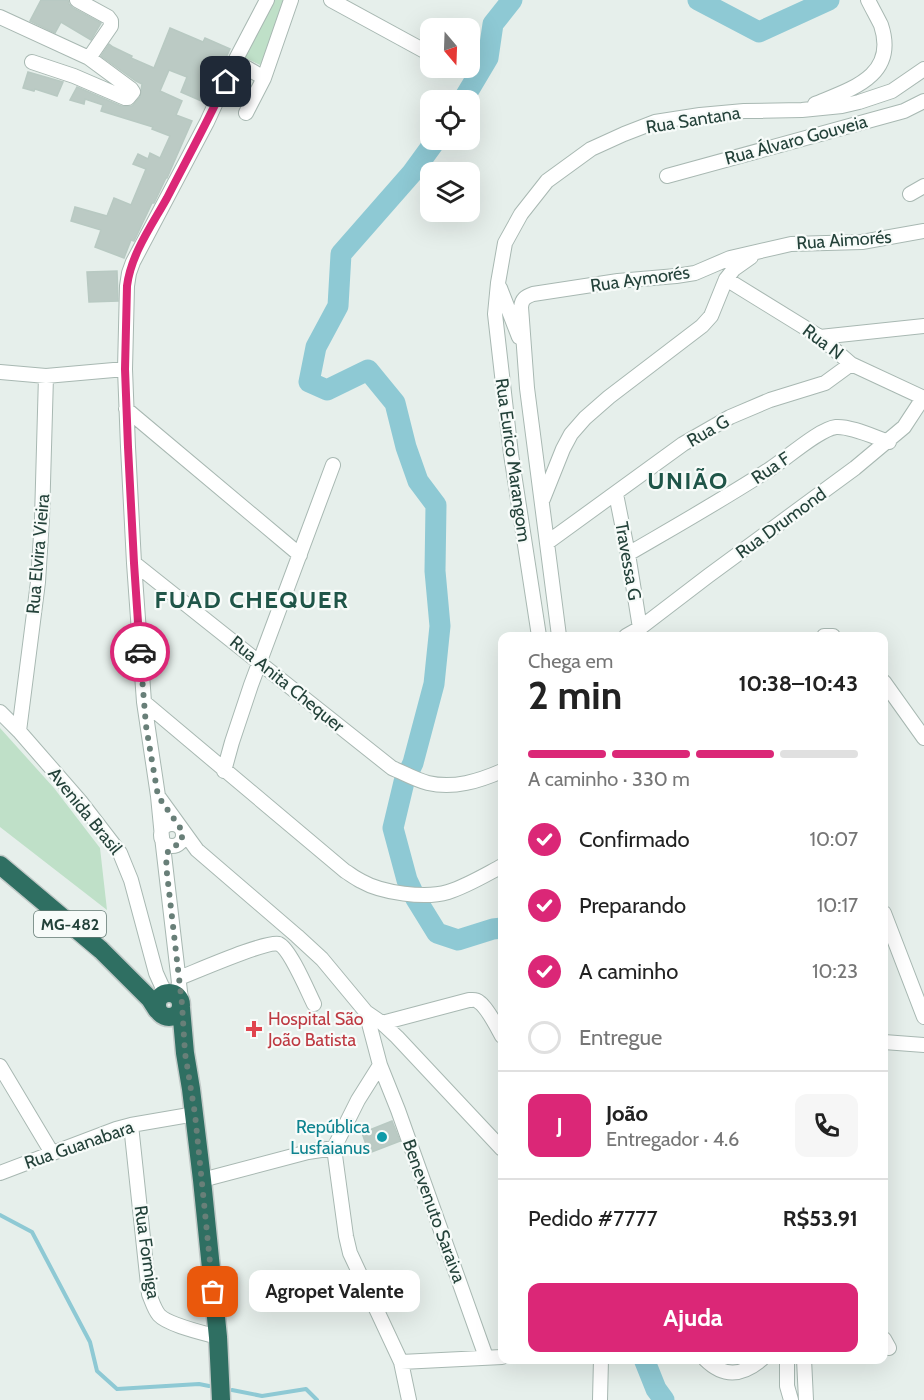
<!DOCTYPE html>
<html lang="pt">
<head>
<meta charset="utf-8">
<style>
  :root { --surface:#fff; --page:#f6f6f6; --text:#222; --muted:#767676; --line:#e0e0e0; --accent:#db2777 }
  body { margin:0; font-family:Cabin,sans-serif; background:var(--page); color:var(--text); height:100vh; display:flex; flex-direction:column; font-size:22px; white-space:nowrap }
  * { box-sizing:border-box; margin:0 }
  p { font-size:20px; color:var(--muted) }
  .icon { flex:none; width:33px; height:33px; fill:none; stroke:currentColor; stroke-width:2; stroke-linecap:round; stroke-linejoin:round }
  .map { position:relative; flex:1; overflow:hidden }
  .panel { position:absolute; left:498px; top:632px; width:390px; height:732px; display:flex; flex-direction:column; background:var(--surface); border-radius:12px; box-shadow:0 6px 24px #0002 }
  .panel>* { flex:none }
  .needle { width:39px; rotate:161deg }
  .controls { position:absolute; left:420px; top:18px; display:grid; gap:12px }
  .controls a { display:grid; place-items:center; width:60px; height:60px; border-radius:12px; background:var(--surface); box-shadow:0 6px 24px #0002; font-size:30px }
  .pin { position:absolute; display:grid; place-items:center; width:51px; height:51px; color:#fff; margin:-26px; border-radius:12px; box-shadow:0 3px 9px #0006 }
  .courier { position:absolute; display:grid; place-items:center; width:60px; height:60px; margin:-30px; border:4px solid #db2777; border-radius:50%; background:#fff; color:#222; box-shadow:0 2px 8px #0007 }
  .bubble { position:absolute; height:42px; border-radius:12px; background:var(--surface); box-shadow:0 6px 24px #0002; font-size:20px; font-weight:800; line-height:42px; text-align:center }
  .summary em { font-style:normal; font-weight:800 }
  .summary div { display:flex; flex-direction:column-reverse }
  .summary { display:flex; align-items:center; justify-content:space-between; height:102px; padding:0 30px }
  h1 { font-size:39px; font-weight:800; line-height:45px }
  .bar { display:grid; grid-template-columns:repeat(4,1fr); gap:9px 6px; align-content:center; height:72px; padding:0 30px }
  .bar i { height:8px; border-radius:4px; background:var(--line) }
  .bar .current { background:var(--accent) }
  .bar p { grid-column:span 4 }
  .line { display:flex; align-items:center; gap:15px; padding:0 30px; border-top:2px solid var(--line) }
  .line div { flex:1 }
  .round { display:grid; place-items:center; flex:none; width:63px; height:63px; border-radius:12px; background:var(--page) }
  ol { padding:0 30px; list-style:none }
  li { display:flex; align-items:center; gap:18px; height:66px }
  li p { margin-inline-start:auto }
  li .icon { padding:6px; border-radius:50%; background:var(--accent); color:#fff; stroke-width:4 }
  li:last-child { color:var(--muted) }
  li i { width:33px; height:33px; border:3px solid var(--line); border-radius:50% }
  .action { display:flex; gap:12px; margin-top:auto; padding:12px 30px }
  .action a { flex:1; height:69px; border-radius:12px; background:var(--accent); color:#fff; font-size:24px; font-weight:800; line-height:69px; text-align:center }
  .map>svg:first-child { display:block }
  .green { fill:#bfe0c8 }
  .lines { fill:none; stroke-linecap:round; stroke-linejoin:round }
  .stream { stroke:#8ec9d4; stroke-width:4 }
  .river { stroke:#8ec9d4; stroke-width:21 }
  .building { fill:#bbcac4; stroke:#b8c9c2; stroke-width:1.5 }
  .minor-casing { stroke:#a8b8b2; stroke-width:16 }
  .highway-casing { stroke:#c2cac8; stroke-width:21 }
  .minor { stroke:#fff; stroke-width:14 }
  .highway { stroke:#2f6f62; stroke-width:18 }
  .done { stroke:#687f78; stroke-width:6; stroke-dasharray:0 10.8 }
  .route { stroke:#db2777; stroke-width:8 }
  .health-dot { fill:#e0444e; stroke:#f7fbf9; stroke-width:2 }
  .culture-dot { fill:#0f9aa8; stroke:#f7fbf9; stroke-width:2 }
  .labels { text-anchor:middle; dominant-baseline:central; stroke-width:4.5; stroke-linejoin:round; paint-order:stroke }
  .shield { fill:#f7fbf9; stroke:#637a73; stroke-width:1.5 }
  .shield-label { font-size:16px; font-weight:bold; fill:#24423a }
  .street-label { font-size:18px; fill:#24423a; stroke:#f7fbf9 }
  .health-label { font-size:18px; fill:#be3a42; stroke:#f7fbf9; text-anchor:start }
  .culture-label { font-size:18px; fill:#0d838f; stroke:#f7fbf9; text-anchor:end }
  .district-label { font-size:24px; font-weight:bold; letter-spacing:1.5px; fill:#1f5548; stroke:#f7fbf9 }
</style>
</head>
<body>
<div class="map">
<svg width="924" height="1400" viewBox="0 0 924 1400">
  <rect width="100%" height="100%" fill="#e6efeb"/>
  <path class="green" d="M272,0H290L264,67L244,57Z
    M0,728L54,788L100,848L107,910L0,827Z"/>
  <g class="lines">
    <path class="stream" d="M0,1215L32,1232L90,1342L97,1371L117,1389L199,1384L209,1386
      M232,1390L262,1396L306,1389L317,1400"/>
    <path class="river" d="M698,0L759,32L829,0
      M463,100L488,58L493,24L512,0
      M436,140L412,173L341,254L338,306L316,347L309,382L327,390L368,370L395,403L406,447L418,481L436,505L435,571L440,626L434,684L413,763L404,782L393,828L407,880L416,899L437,933L458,940L493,929L502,928
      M644,1359L656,1389L664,1400"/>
  </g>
  <path class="building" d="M41,0H68L69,4L73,8L101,23L91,40L61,22L55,33L30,21Z
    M170,28L203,42L205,38L230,49L225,60L224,59L217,74H216L208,91L211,92L206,103L181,92L187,77L169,70L160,91L182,101L176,115L192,121L167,178H166L154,203H152L134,241L131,240L124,258L95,247L101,230L71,221L75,207L107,216L114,198L131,205L146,169L133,164L138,154L148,159L150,153L160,158L170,136L152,129L153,127L101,111L103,105L85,99L84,104L70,100L77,87L121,106H132L140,97L142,84L136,81L101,56L109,44L113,47L132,56L131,58L154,68Z
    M28,72L63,82L57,96L35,89L34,91L23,88Z
    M117,271L118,301L89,302L87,272Z
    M392,1121L400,1141L369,1153L362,1133Z"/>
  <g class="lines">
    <defs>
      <path id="minor" d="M77,0L108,17L111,21V26L89,58
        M331,0L430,54
        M0,17L89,58L131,89L133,92L128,98H125L74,76L32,62
        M235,61L264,78
        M456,68L460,70
        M815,104C851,89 898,76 881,25C877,17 872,8 868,0
        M246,113L264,78L291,0
        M667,176L904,111L924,101
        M910,194L924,186
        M726,279L820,337L851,364L924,398
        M500,288L519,337
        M820,337L924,326
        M0,372L46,376L125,369
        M126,409L300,555
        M616,494L628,554L640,628
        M543,499L563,449L571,434L585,418L609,397L702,326L711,316L726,279L734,269L751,257
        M548,542L683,444L730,417L770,400L825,383L851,364
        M628,554C676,526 724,499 770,469C786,459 819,429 836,427C851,426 874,437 889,442
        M134,563L392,768C404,773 416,780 428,783C454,789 479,781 502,771
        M539,636L511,454L495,314L498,283L505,243L521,214L547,181L591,149L624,134L655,122L700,115L744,111L802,110L842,106L859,102L892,91L924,69
        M559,636L527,388L521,307C522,299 525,297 533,294L618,281L676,276L695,273L730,258L791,244L862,242L924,231
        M626,636L640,628L708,576L855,468L904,427L923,398
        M824,636H833
        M884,682L924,738
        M144,702L345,871C350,874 355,878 361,881C382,893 425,899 448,892C467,886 485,875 502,866
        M0,712L19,731L80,801L120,853L131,880L156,973L165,993
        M19,731L38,582L42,519L46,376
        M224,771L232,742L251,685L333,465
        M158,796L197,850L297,936L322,959L366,1012L380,1065L398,1110L486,1357
        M161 835a11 11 0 1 1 22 0a11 11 0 1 1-22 0Z
        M884,913L924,1017
        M179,978C195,972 267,940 279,944C290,949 308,992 314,1004
        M181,1000L162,837L158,796L144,702L134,563L128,447L125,369L127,286L129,273L133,262L207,122L235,61L267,0
        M366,1012L382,1023L397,1037L502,1149
        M382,1023L469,1000C473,1000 476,999 479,1002C487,1007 497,1027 502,1036
        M884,1042L924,1045
        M0,1066L52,1153
        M131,1125L149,1294C152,1301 154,1309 159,1315C168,1325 204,1333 218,1337
        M334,1148L346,1236L350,1253L401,1362L409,1400
        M0,1173L116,1129L131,1125L195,1114
        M202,1180L308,1152L334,1148L358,1100L380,1065
        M884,1339L889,1348
        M705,1359C724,1378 742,1376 762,1359
        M787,1359V1386L791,1400
        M804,1359L806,1400
        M401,1362L502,1357
        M600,1400L601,1359"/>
      <path id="highway" d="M0,865L101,950L150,999L157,1010
        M157 1005a12 12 0 1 1 24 0a12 12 0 1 1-24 0Z
        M181,1008L185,1053L191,1089L202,1180L218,1337L221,1400"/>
    </defs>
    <use href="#minor" class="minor-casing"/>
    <use href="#highway" class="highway-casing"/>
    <use href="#minor" class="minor"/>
    <use href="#highway" class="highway"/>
  </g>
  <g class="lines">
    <path class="done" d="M140,652L146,726L158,796L183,832L181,842L168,851L166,865L182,1004L185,1053L195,1114L213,1292"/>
    <path class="route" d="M140,652L134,563L128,447L125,369L127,286C131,254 152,225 167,198C187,159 208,121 226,82"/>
  </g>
  <path class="health-dot" d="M251 1020h6v6h6v6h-6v6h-6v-6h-6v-6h6z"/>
  <circle class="culture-dot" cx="382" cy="1137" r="6"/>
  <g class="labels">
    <rect class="shield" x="34" y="911" width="72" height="26" rx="4.5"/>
    <g class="shield-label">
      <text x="70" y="924">MG-482</text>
    </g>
    <g class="street-label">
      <text transform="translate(693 120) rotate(-9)">Rua Santana</text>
      <text transform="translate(796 140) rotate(-15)">Rua Álvaro Gouveia</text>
      <text transform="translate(844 240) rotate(-4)">Rua Aimorés</text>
      <text transform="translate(640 279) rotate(-8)">Rua Aymorés</text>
      <text transform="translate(823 342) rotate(37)">Rua N</text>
      <text transform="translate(708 431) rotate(-30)">Rua G</text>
      <text transform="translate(513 460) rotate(82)">Rua Eurico Marangom</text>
      <text transform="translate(771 468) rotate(-34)">Rua F</text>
      <text transform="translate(781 523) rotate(-36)">Rua Drumond</text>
      <text transform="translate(38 554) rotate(-85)">Rua Elvira Vieira</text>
      <text transform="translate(628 561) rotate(80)">Travessa G</text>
      <text transform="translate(287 684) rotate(39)">Rua Anita Chequer</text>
      <text transform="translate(85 811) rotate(51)">Avenida Brasil</text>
      <text transform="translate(79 1145) rotate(-19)">Rua Guanabara</text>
      <text transform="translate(434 1211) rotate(70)">Benevenuto Saraiva</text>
      <text transform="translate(147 1252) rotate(82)">Rua Formiga</text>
    </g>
    <g class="health-label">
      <text x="268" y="1019">Hospital São<tspan x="268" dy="21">João Batista</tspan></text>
    </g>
    <g class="culture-label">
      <text x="370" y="1127">República<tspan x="370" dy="21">Lusfaianus</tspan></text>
    </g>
    <g class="district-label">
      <text x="688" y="480">UNIÃO</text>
      <text x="252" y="599">FUAD CHEQUER</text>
    </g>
  </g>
</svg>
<div class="controls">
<a><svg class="needle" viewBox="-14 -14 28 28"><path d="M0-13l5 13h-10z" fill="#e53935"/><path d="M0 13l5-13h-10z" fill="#767676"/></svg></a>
<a><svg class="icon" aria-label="locate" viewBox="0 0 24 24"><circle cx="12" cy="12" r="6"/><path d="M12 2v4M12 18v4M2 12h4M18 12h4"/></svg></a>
<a><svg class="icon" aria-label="layers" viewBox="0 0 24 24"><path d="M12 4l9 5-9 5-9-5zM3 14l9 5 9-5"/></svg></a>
</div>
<div class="pin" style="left:213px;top:1292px;background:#ea580c"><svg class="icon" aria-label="bag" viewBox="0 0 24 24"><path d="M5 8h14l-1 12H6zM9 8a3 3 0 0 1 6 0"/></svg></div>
<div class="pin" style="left:226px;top:82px;background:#1f2937"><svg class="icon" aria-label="home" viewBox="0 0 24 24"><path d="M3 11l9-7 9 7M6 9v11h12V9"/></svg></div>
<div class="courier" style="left:140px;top:652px"><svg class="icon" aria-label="car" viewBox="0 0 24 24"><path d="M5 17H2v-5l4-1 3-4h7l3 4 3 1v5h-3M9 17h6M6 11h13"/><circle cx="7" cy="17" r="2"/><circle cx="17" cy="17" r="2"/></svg></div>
<div class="bubble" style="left:249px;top:1270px;width:171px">Agropet Valente</div>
<section class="panel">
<div class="summary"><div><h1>2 min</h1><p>Chega em</p></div><em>10:38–10:43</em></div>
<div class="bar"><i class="current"></i><i class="current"></i><i class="current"></i><i></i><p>A caminho · 330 m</p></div>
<ol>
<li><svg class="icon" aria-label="check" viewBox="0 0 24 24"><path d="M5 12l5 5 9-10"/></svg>Confirmado<p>10:07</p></li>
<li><svg class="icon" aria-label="check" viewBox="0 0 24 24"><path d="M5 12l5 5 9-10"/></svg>Preparando<p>10:17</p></li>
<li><svg class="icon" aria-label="check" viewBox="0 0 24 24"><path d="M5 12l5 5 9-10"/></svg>A caminho<p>10:23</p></li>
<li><i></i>Entregue</li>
</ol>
<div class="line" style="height:108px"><b class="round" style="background:var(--accent);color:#fff">J</b><div><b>João</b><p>Entregador · 4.6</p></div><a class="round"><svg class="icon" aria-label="phone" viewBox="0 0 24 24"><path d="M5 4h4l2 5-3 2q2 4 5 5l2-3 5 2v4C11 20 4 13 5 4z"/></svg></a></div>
<div class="line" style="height:78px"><div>Pedido #7777</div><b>R$53.91</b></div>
<div class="action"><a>Ajuda</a></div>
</section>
</div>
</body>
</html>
